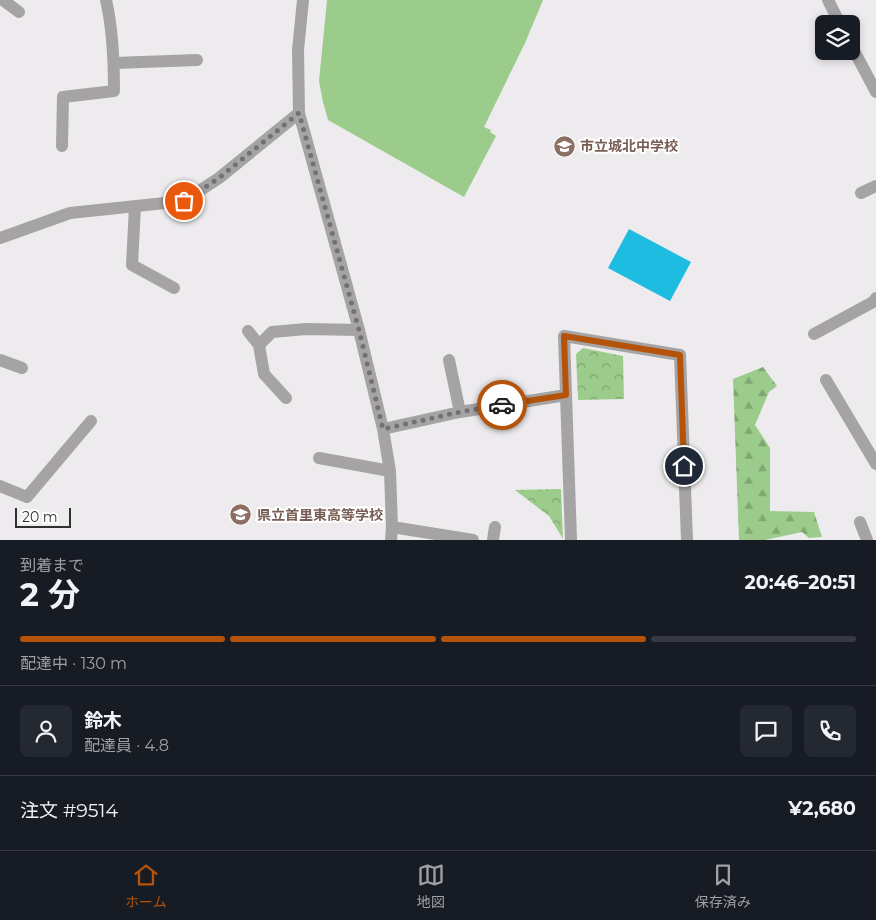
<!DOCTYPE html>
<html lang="ja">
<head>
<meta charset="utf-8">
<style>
  :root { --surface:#171b24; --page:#242831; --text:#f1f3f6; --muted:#9ea1a6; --line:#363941; --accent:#b45309 }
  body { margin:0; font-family:Montserrat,"Noto Sans JP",sans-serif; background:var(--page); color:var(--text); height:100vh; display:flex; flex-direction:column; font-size:19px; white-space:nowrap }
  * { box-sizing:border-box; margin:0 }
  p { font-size:16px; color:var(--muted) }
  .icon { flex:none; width:28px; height:28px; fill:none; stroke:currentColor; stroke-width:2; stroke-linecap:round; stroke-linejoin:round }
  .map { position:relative; height:540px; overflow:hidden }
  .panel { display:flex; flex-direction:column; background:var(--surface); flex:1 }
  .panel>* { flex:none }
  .buttons { position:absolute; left:815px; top:15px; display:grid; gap:10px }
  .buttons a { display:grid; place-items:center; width:45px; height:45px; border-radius:8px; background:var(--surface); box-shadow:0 2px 8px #0003; font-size:25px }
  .scale { position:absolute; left:15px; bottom:12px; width:56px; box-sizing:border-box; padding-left:5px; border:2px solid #313031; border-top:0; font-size:14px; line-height:18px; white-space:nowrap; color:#313031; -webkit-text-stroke:4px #fff; paint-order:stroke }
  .pin { position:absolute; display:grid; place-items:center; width:42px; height:42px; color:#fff; margin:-21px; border:2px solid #fff; border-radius:50%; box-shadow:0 1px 5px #0007 }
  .courier { position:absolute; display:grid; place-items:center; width:50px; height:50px; margin:-25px; border:4px solid #b45309; border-radius:50%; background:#fff; color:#222; box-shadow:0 1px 6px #0007 }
  .head em { font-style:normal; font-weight:700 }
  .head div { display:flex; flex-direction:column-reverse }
  .head { display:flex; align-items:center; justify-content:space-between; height:85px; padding:0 20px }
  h1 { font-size:32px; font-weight:700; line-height:38px }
  .bar { display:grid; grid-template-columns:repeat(4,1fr); gap:8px 5px; align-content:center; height:60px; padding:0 20px }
  .bar i { height:6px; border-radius:4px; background:var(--line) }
  .bar .active { background:var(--accent) }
  .bar p { grid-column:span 4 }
  .line { display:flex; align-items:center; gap:12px; padding:0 20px; border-top:1px solid var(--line) }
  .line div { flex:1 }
  .round { display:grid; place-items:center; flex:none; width:52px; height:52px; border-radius:8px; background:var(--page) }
  .dock { display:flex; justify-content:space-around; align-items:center; height:70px; border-top:1px solid var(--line); background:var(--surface); font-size:14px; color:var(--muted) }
  .dock a { display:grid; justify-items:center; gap:2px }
  .dock .active { color:var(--accent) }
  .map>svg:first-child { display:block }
  .green { fill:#9ccc8b }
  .forest { fill:url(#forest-firs) }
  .park { fill:url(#park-crowns) }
  .water { fill:#1fbce2 }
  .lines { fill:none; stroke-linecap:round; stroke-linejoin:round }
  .minor { stroke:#a5a3a3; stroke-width:12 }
  .done { stroke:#737173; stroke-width:5; stroke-dasharray:0 9 }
  .route { stroke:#b45309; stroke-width:6 }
  .labels { text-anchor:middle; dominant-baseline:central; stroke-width:4; stroke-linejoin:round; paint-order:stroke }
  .education-label { font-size:14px; font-weight:bold; fill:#785e54; stroke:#fff; text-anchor:start }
</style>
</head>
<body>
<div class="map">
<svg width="876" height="540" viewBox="0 0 876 540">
  <defs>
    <pattern id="forest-firs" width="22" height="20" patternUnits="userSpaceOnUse" patternTransform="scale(1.25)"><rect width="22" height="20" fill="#9ccc8b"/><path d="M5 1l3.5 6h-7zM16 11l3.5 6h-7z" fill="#80a672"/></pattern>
    <pattern id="park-crowns" width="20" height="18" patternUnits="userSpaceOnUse" patternTransform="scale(1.25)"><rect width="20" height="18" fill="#9ccc8b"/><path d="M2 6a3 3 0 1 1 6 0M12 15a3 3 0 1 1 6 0" fill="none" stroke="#80a672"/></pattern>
  </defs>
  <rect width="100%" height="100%" fill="#edebee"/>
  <path class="green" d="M327,0H543L525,43L484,127L491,130L490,132L496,136L464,197L328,120L323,102L319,81Z"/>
  <path class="forest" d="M763,367L777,386L769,392L755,425L770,448V511L814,512L822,537L809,538L802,532L765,540H739L733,379Z"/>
  <path class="park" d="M583,348L623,356L624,399L578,400L576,354Z
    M561,489L563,539L549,516L515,490Z"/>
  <path class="water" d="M629,229L691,262L670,301L608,268Z"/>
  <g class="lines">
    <path class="minor" d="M3,0L19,12
      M303,0L298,50L299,113L359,330L383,429L390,471L392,527L391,540
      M828,0L840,24
      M851,45L876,92
      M114,63L197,60
      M62,146L63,97L114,91C114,60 113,30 106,0
      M861,193L876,186
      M135,206L132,265L174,288
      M0,238L70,213L184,201L219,178L299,113
      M248,331L259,345
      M814,334L873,302L876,298
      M0,360L22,368
      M449,360L460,412
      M826,380L876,464
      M286,398L264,374L259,345L272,332L306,329L359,330
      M383,429L460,412L566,395
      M319,458L390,471
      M0,486L27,497L91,421
      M860,522L867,540
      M392,527L473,540
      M493,540L495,527
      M571,540L564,336L680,355L687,540"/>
  </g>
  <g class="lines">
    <path class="done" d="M184,201L219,178L299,113L359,330L383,429L460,412L502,405"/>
    <path class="route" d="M502,405L566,395L564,336L680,355L684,466"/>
  </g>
  <defs>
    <symbol id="school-disc" viewBox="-11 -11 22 22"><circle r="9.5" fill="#8d6e63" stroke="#fff"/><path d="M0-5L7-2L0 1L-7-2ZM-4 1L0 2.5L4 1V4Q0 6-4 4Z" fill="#fff"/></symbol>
  </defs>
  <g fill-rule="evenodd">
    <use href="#school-disc" x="552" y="134" width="25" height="25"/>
    <use href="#school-disc" x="228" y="502" width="25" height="25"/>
  </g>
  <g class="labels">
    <g class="education-label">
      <text x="580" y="146">市立城北中学校</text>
      <text x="257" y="515">県立首里東高等学校</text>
    </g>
  </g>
</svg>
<div class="buttons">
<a><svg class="icon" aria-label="layers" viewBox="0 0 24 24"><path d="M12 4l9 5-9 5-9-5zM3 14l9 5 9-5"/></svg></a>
</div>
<div class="scale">20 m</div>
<div class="pin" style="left:184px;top:201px;background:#ea580c"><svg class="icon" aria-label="bag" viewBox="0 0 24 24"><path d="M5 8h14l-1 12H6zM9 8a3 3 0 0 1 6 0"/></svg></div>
<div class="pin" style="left:684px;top:466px;background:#1f2937"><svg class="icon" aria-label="home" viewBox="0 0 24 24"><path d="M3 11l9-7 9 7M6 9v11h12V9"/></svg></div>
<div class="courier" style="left:502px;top:405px"><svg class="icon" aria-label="car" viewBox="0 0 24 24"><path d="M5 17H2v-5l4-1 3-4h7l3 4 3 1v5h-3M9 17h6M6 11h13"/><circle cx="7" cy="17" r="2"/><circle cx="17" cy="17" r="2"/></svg></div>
</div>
<section class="panel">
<div class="head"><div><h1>2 分</h1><p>到着まで</p></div><em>20:46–20:51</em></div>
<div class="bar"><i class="active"></i><i class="active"></i><i class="active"></i><i></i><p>配達中 · 130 m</p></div>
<div class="line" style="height:90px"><a class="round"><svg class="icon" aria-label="person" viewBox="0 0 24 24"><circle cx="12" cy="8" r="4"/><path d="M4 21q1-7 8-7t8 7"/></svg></a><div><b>鈴木</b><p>配達員 · 4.8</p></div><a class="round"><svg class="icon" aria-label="chat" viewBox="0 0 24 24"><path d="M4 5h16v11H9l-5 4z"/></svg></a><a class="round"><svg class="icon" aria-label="phone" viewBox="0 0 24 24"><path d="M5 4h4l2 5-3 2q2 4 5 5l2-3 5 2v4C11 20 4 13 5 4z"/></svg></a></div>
<div class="line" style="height:65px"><div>注文 #9514</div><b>¥2,680</b></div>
</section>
<nav class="dock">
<a class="active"><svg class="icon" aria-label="home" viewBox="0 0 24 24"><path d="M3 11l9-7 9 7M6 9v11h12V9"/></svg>ホーム</a>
<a><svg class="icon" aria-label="map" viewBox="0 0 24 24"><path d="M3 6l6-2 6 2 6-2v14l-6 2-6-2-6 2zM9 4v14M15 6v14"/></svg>地図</a>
<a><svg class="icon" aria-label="saved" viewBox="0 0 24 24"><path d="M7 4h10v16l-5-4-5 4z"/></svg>保存済み</a>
</nav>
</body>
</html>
